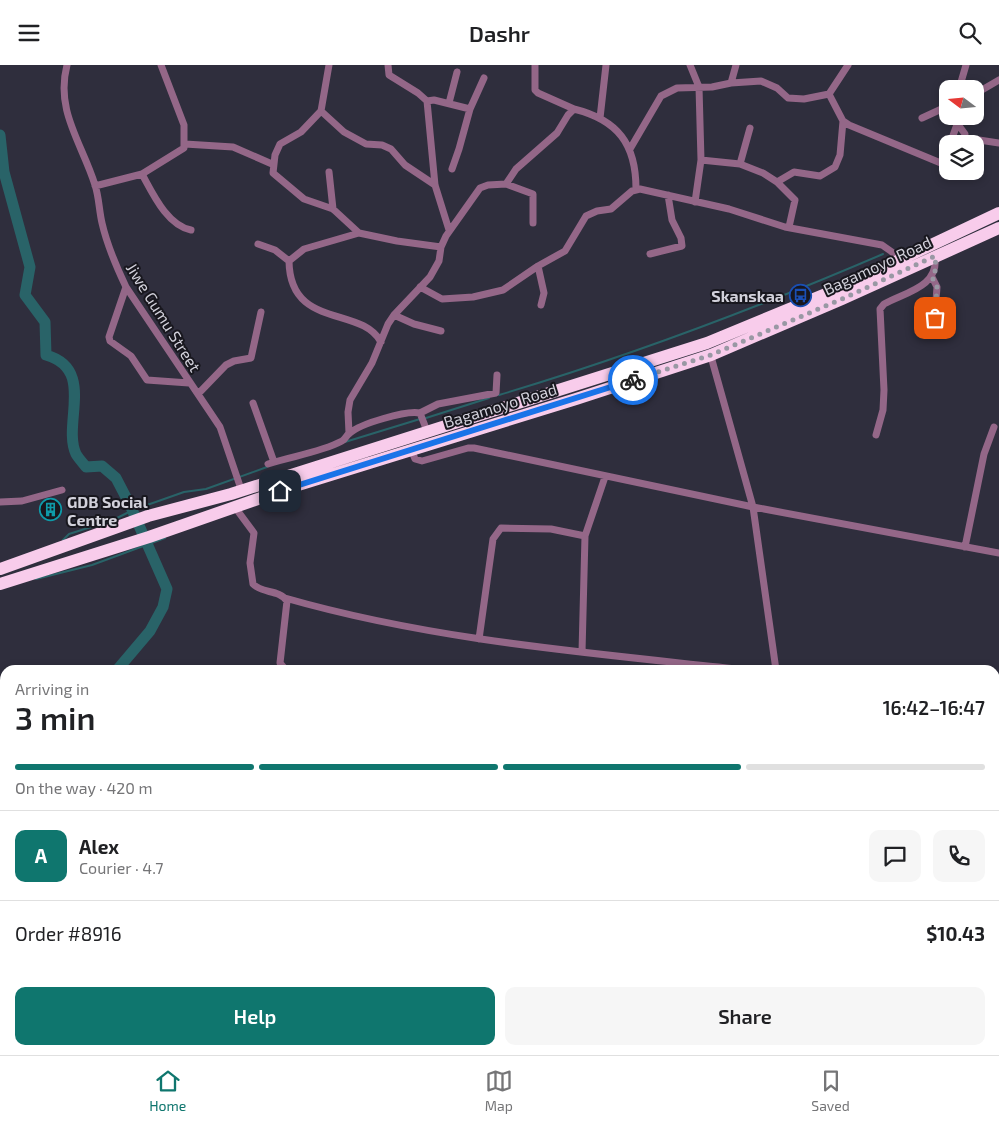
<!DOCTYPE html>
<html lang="en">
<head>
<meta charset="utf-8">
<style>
  :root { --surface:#fff; --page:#f6f6f6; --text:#202124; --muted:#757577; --line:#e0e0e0; --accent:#0f766e }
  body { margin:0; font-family:"Exo 2",sans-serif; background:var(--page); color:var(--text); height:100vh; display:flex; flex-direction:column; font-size:19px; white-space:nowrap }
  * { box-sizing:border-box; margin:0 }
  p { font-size:16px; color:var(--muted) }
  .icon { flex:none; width:28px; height:28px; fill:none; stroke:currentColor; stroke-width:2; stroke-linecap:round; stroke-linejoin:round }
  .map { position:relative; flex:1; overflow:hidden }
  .details { position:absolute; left:0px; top:600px; width:1000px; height:390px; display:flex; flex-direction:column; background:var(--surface); border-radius:15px 15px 0 0; box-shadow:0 2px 8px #0003 }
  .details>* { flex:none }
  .needle { width:32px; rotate:286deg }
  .buttons { position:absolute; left:939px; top:15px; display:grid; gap:10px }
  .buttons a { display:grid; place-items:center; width:45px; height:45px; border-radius:10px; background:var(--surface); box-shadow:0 2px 8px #0003; font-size:25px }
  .pin { position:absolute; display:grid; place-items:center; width:42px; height:42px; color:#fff; margin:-21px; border-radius:10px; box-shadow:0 2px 8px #0006 }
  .courier { position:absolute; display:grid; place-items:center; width:50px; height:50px; margin:-25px; border:4px solid #1a73e8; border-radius:50%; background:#fff; color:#222; box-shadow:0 1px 6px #0007 }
  .head em { font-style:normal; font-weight:600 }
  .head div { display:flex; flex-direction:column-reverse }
  .head { display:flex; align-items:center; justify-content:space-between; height:85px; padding:0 15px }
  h1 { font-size:32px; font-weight:600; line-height:38px }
  .bar { display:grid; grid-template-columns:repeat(4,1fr); gap:8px 5px; align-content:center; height:60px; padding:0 15px }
  .bar i { height:6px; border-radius:4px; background:var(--line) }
  .bar .selected { background:var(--accent) }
  .bar p { grid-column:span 4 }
  .line { display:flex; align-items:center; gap:12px; padding:0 15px; border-top:1px solid var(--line) }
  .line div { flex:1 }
  .round { display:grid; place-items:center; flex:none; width:52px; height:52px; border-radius:10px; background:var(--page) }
  .cta { display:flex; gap:10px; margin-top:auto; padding:10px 15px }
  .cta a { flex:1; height:58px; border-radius:10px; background:var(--accent); color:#fff; font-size:20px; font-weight:600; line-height:58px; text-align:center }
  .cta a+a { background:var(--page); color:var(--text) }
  header { display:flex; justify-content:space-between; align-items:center; height:65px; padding:0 15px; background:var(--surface); font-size:22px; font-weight:600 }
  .tab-bar { display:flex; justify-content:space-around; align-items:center; height:70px; border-top:1px solid var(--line); background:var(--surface); font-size:14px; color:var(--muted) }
  .tab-bar a { display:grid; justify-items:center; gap:2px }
  .tab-bar .selected { color:var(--accent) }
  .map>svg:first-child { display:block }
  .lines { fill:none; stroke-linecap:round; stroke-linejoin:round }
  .stream { stroke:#296368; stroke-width:2 }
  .river { stroke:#296368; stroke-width:11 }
  .street { stroke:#946788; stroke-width:7 }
  .highway { stroke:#f8cceb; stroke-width:12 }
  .done { stroke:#9998a4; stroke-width:5; stroke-dasharray:0 9 }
  .route { stroke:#1a73e8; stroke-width:6 }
  .labels { text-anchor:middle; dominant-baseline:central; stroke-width:4; stroke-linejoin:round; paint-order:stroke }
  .street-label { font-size:16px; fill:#d2d1db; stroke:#18171e }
  .poi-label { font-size:16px; font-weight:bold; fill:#d2d1db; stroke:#18171e; text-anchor:end }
</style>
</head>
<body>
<header><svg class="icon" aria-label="menu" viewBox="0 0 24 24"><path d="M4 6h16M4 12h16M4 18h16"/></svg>Dashr<svg class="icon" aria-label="search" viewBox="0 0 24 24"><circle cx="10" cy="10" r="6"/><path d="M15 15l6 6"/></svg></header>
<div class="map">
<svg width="999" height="990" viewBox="0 0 999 990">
  <rect width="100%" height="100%" fill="#2f2e3d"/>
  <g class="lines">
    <path class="stream" d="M499,330C630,291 757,243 883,189
      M426,353L489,333
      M345,377L420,354
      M63,475L69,469L113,455L133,445L184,427L206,424L267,402
      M36,514L92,500L165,473"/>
    <path class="river" d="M0,70L4,107L30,202L25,230L45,257L46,290C96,304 62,359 76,389C79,394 83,398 86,402L102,401L116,413L130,440L167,524L163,542L150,566L117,605
      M0,951L5,952"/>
    <path class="street" d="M67,0C55,46 82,78 95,120C99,132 99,145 102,158C107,180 116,201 126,222L220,362L241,424
      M329,0L321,46L301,67L280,79L275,90L273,108L304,134L333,144L359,168
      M388,0L389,10L418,28L427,36L435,120L449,165
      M535,0V25L538,28L574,44
      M690,0L699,22L701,95L695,137
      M848,0L829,29L843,56L849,60L948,101
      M731,18L736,0
      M959,24L966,0
      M975,29L999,15
      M427,36L434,35L470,44L459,84L452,104
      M449,38L457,7
      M470,44L484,13
      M321,46L344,67L366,79L382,80L391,84L405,100L435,120
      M600,53L606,0
      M922,53L948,41
      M957,58L965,69L963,79
      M185,79L233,82L272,99
      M950,79L960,51
      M975,81L979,75L999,78
      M630,84L661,31L677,23L712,22L731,18L761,16L777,23L788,33L804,34L829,29
      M701,95L740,99L763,108L777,117L795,135L789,162
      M740,99L750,63
      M945,100L948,92
      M329,107L333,144
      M142,109C153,129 167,160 191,165
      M777,117L794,107L820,111L835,102L840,90L843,56
      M506,119L533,129V158
      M95,121L142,109L184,83V60L161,0
      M258,179L275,185L289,196C290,265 361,240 381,277
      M650,189L682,181L681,173L672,155L668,130
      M289,196L304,184L359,168L397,176L441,182
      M538,201L544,228L541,240
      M932,212L937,222L934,263
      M126,222L109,272L110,276L131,291L147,315L189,318
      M420,222L442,234L473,232L503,225L538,201L565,186L586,151L597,146L611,144L632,126L640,124L729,144L785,162L882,180L892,187L897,195
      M394,250L414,259L441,266
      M710,288L753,442L776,605
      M198,329L226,300L234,296L251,293L261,247
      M253,338L274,397
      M420,348L438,339L496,328L497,310
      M349,368L348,347L350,335L372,298L388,259L394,250L430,212L439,196L441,182L446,171L480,123L488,120L506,119L516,104L557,68L568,50L574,44C618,55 636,79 636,124
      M876,370L883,345L884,325L880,244L884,239C906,227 939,222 935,191
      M411,384L415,394L422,396L468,383H474L753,442L999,488
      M268,399C292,391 319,388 342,376C346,374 346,370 350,368C360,359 406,345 420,348L427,366
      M0,437L22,436L62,425
      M234,441L254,468L250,498L253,519C262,529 279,524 287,536L280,598L286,605
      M965,482L984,389L994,362
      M285,533C435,576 592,588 746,605
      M479,574L493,474L501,463L551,464L585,471
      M582,587L585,471L605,412
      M0,651L5,646
      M995,664L999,661
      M23,985L27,990
      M712,985L722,990
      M822,985V990
      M907,990V985"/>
    <path class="highway" d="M0,504L148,451L231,429L707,278L838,224L999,148
      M0,519L149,472L295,421L576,334L711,290L842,234L999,163"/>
  </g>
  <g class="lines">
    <path class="done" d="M633,315L711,290L842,234L935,191L936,204L932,212L937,222L935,253"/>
    <path class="route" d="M280,426L633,315"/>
  </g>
  <defs>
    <symbol id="bus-ring" viewBox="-11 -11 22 22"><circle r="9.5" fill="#18171e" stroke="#1a4fb4" stroke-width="1.5"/><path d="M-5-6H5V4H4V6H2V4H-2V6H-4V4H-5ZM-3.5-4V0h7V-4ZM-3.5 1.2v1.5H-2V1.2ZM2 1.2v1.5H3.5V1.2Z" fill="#1a4fb4"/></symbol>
    <symbol id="building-ring" viewBox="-11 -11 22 22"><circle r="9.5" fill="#18171e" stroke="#0f9aa8" stroke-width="1.5"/><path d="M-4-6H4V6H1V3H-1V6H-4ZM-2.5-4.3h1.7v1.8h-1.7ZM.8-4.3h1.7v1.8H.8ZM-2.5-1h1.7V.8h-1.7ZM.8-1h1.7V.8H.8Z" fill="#0f9aa8"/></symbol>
  </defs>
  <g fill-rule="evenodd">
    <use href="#bus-ring" x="788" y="218" width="25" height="25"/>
    <use href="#building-ring" x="38" y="432" width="25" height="25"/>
  </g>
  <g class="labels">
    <g class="street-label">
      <text transform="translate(877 200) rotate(-25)">Bagamoyo Road</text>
      <text transform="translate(164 252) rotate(58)">Jiwe Gumu Street</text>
      <text transform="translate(500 340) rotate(-17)">Bagamoyo Road</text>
    </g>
    <g class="poi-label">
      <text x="784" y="230">Skanskaa</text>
      <text x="67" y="436" text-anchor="start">GDB Social<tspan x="67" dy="18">Centre</tspan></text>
    </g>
  </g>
</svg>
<div class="buttons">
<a><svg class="needle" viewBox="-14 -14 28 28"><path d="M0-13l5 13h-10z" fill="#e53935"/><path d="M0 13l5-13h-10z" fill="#757577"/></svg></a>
<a><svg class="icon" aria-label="layers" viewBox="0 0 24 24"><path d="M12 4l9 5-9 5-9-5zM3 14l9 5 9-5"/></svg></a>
</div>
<div class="pin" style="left:935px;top:253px;background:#ea580c"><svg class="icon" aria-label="bag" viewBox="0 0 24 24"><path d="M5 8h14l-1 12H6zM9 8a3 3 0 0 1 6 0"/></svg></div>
<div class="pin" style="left:280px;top:426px;background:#1f2937"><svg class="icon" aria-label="home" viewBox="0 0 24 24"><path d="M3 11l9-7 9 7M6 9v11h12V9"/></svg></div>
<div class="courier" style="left:633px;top:315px"><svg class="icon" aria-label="bike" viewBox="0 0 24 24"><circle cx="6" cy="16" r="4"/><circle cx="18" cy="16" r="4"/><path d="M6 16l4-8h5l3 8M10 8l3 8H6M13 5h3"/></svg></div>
<section class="details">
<div class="head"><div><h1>3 min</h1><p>Arriving in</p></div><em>16:42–16:47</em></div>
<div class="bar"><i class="selected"></i><i class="selected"></i><i class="selected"></i><i></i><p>On the way · 420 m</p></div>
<div class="line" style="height:90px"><b class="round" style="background:var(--accent);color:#fff">A</b><div><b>Alex</b><p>Courier · 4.7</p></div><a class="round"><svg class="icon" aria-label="chat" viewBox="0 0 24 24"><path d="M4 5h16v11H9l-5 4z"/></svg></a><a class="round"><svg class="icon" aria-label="phone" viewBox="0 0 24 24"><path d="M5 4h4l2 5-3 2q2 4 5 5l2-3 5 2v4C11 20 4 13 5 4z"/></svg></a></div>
<div class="line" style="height:65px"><div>Order #8916</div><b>$10.43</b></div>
<div class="cta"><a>Help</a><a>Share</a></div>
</section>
</div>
<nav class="tab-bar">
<a class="selected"><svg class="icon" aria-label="home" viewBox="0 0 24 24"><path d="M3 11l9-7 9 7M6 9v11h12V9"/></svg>Home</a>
<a><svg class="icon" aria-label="map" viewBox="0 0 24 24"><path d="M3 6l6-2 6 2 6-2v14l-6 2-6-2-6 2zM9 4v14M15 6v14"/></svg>Map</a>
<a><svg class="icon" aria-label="saved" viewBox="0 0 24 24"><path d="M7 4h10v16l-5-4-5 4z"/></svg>Saved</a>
</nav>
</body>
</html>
